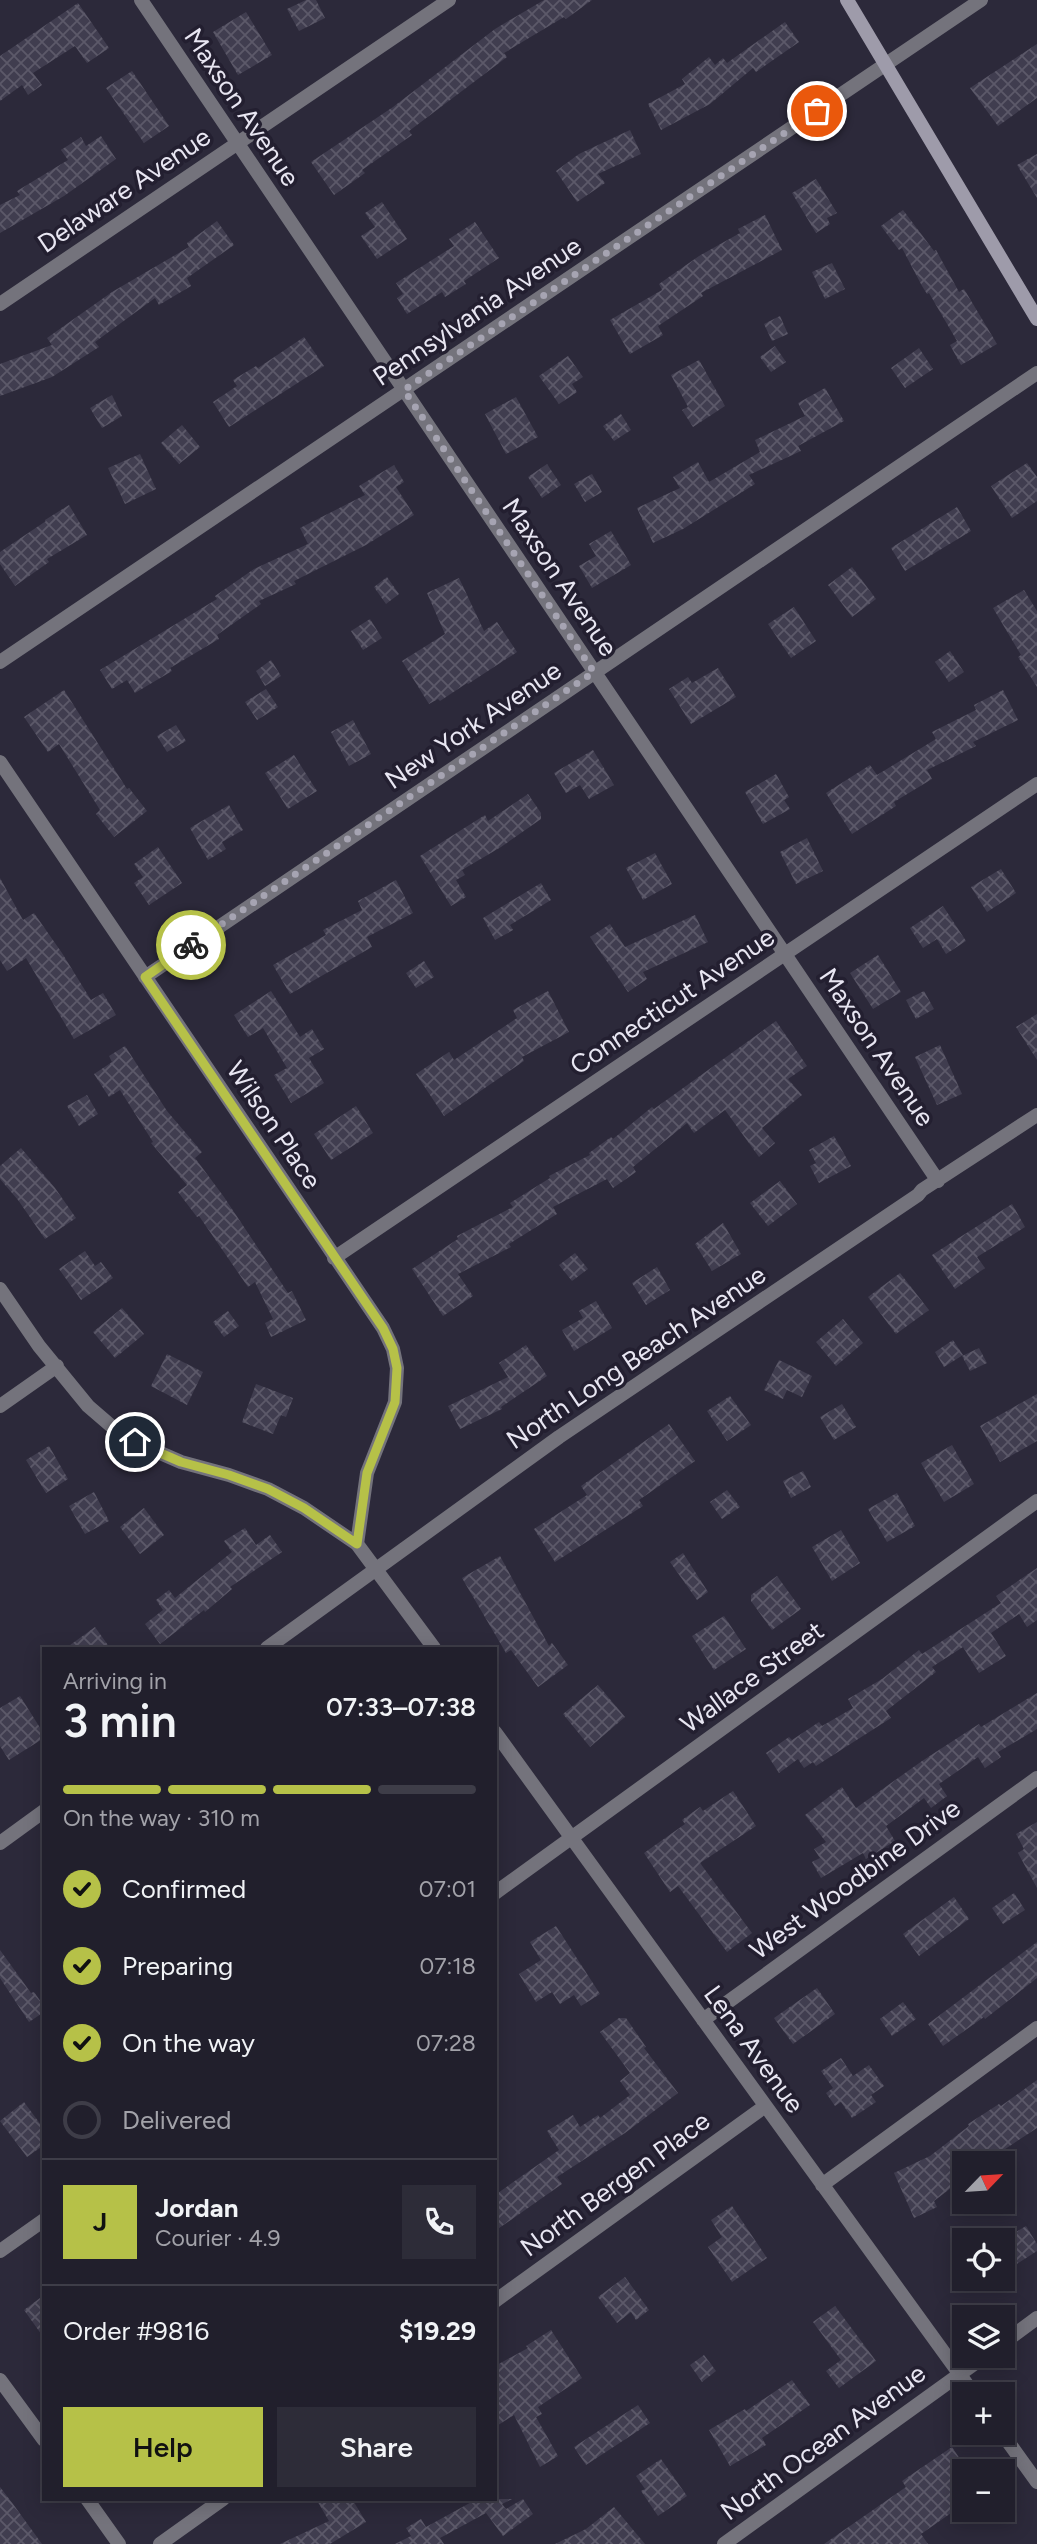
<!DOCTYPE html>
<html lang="en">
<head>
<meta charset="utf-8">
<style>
  :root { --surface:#211f2c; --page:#2d2c38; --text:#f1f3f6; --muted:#a2a2a9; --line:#3e3d48; --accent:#b6c148 }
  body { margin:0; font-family:Figtree,sans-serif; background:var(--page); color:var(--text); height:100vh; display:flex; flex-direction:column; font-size:26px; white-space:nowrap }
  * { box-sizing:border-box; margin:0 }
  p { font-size:23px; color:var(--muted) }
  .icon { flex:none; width:38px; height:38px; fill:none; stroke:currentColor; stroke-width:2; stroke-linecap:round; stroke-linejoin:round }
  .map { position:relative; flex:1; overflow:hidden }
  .sheet { position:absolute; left:42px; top:1647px; width:455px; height:854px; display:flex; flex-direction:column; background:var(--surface); border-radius:0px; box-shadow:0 4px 18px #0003,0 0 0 2px var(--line) }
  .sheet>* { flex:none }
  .needle { width:46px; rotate:65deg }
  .controls { position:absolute; left:952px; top:2151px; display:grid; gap:14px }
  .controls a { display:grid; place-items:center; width:63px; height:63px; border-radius:0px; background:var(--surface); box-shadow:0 4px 18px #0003,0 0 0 2px var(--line); font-size:35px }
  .pin { position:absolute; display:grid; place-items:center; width:60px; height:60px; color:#fff; margin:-30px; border:4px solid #fff; border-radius:50%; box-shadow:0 2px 7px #0007 }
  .courier { position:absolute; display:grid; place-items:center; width:70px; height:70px; margin:-35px; border:5px solid #b6c148; border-radius:50%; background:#fff; color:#222; box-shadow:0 2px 9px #0007 }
  .summary em { font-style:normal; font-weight:600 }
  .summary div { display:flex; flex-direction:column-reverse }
  .summary { display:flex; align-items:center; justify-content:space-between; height:119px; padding:0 21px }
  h1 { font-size:46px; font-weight:600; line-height:52px }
  .bar { display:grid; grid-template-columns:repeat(4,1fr); gap:10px 7px; align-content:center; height:84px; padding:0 21px }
  .bar i { height:9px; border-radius:5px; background:var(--line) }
  .bar .active { background:var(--accent) }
  .bar p { grid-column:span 4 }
  .line { display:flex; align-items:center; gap:18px; padding:0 21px; border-top:2px solid var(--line) }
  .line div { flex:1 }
  .round { display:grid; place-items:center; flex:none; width:74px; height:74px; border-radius:0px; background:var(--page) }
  ol { padding:0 21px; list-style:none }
  li { display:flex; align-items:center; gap:21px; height:77px }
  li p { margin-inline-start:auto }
  li .icon { padding:7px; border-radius:50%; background:var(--accent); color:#111; stroke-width:4 }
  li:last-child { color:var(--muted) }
  li i { width:38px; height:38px; border:4px solid var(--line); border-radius:50% }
  .button { display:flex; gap:14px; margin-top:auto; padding:14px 21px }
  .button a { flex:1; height:80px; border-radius:0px; background:var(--accent); color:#111; font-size:28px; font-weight:600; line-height:80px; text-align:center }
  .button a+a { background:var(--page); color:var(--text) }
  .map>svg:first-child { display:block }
  .building { fill:url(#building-cross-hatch) }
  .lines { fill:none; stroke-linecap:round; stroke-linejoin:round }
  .minor { stroke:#74737c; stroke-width:14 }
  .tertiary { stroke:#74737c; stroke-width:14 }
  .secondary { stroke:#9e9baa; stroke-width:14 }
  .done { stroke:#a6a4b2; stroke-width:7; stroke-dasharray:0 12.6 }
  .route { stroke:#b6c148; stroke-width:9 }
  .labels { text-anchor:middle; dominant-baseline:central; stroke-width:7; stroke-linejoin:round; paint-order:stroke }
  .street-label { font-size:26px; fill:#e8e6f2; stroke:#231f30 }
</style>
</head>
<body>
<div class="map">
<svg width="1037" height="2544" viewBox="0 0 1037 2544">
  <defs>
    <pattern id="building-cross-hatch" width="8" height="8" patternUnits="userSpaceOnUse" patternTransform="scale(1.75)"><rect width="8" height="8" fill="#403d4f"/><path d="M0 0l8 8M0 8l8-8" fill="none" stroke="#5c5969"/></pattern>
  </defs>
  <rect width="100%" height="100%" fill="#2c293a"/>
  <path class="building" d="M306,0H316L325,18L299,31L287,9Z
    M544,0H592L566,19L564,17L504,53L507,57L409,131L412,135L362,170L365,173L334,195L311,162L393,107L495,29Z
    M78,3L109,48L87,63L75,46L33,73L42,85L28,95L22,85L0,101V56Z
    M246,12L272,55L238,75L213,32Z
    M785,22L799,42L756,72L753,68L710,104L661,130L648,104L685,84L682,79L709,57L715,65L723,58L727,63Z
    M1037,44V98L998,126L970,88Z
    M132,71L169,126L144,143L106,88Z
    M630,130L641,154L598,174L605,183L577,202L556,171L579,154Z
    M101,136L116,159L64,196L0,233V205L20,195L17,191L68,160L61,150L81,137L86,146Z
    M1037,154V198L1017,165Z
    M816,179L837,213L827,218L830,224L816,233L792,193Z
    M382,202L407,239L377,259L361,236L375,227L365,213Z
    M903,210L934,251L936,250L959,292L964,289L997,344L961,365L950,345L957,341L929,293L927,294L922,286L902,248L899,250L881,226Z
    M765,215L782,250L701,293L703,296L658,326L663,335L630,354L610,320L662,290L659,284L699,256L740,233L738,229Z
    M217,221L234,245L187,278L191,286L159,305L155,298L95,342L99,347L52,377L0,396V364L52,345L47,338L112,292L189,247L187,243Z
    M475,222L499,258L464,281L466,284L445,297L442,292L407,314L397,298L403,294L396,283L454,246L449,239Z
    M832,263L845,289L825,299L812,272Z
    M780,316L788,334L772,341L764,324Z
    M304,337L324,366L229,427L213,402L237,386L233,380L256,366L258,368Z
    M775,346L786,362L771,372L760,357Z
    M919,348L933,369L905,388L891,368Z
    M568,356L583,377L572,384L577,392L559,404L539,376Z
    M699,360L725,406L693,427L682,410L688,407L671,375Z
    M825,388L844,421L798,446L801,451L749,475L755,484L683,529L653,543L637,508L680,488L673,477L698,462L709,482L760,452L755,440L805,416L798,403Z
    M112,395L122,416L102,428L90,408Z
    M516,397L538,437L506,454L485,414Z
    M621,414L631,430L614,441L603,426Z
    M182,425L200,447L179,464L161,443Z
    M140,454L156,489L125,504L108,468Z
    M1027,463L1037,477V501L1012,518L991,486Z
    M547,464L561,485L542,498L528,477Z
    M394,465L404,482L396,487L414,515L366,545L294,581L296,584L259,601L261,604L217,635L219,639L170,668L172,671L135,693L127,680L112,689L100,670L217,599L215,596L254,569L308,544L300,528L365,495L359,486Z
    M592,474L602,492L585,502L574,484Z
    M69,505L87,535L47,559L49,562L15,586L0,564V552L46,521L45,520Z
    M957,507L971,531L905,571L891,548Z
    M611,531L631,565L592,588L579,566L596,556L589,544Z
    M852,567L876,599L852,617L828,585Z
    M387,577L399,594L386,604L374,587Z
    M459,578L484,631L497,622L517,652L468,684L467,683L440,701L438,699L429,704L402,661L445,634L427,593Z
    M1024,590L1037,611V687L1018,657L1021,655L993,608Z
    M794,607L816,641L791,658L768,624Z
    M370,619L382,638L363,650L351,631Z
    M950,651L964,672L949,682L935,662Z
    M271,660L281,676L265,686L256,671Z
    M718,668L736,697L691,724L669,689L688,677L692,683Z
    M266,689L278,707L257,720L245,702Z
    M64,690L127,789L129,788L147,811L114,837L96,814L100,810L59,744L48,752L24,717Z
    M1003,690L1018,720L973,742L976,746L927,770L932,779L894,802L896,806L852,834L826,793L870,765L877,775L936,739L932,732L976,710L974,705Z
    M353,720L371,754L349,766L331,732Z
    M176,725L186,741L167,752L157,736Z
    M593,750L614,785L589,799L580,785L566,793L554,773Z
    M294,755L317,791L288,809L265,773Z
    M776,774L789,797L784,800L790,809L763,824L745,792Z
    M528,794L541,813V819L501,847L462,870L465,875L456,880L466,897L451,906L420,856L485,815L488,821Z
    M229,805L243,830L222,842L226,849L208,860L190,828Z
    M807,838L823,871L796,884L780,852Z
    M158,847L182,883L149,905L134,883L143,877L134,864Z
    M655,853L672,884L643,900L626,868Z
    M1001,869L1016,893L987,912L971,887Z
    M0,878L23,920L34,913L62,953L91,1000L103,993L116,1015L74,1039L26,958L7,971L0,960Z
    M396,880L413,913L367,937L372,947L290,994L273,965L326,935L323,930L362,910L358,901Z
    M541,883L551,900L510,925L513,930L495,940L483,918Z
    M943,906L966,941L946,954L937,939L923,948L910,928Z
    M695,915L708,942L643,972L647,979L628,992L590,937L610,924L625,947Z
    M878,955L901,992L873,1009L850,973Z
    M424,961L434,977L416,988L406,973Z
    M271,991L300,1037L312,1029L324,1049L309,1058L324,1083L291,1103L274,1075L287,1068L263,1028L248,1037L234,1015Z
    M548,991L569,1032L522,1057L524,1061L444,1116L416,1074L449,1052L454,1060L517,1018L513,1010Z
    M924,991L934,1009L916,1019L906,1000Z
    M1037,1014V1060L1016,1027Z
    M776,1021L807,1066L788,1079L802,1095L762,1128L775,1143L759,1157L725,1110L694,1133L687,1123L633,1167L636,1172L613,1188L607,1179L553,1207L557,1214L509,1244L511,1247L458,1274L473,1296L443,1316L412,1269L458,1239L457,1236L513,1207L510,1203L550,1178L549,1176L590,1155L589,1153L611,1137L613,1139L652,1107L654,1109Z
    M940,1045L962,1094L937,1105L915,1057Z
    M125,1046L167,1111L202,1152L195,1158L224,1197L288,1293L292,1291L306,1320L271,1337L265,1323L273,1319L255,1282L248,1287L199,1216L197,1217L178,1192L187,1185L151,1143L153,1142L120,1090L109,1097L94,1074L112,1062L109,1056Z
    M87,1095L98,1114L79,1126L67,1106Z
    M356,1106L373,1133L331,1160L314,1134Z
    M834,1136L851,1166L819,1183L810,1166L816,1163L809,1150Z
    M21,1148L55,1188L76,1218L45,1239L18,1200L0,1179V1166Z
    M780,1181L797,1204L768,1226L750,1203Z
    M1012,1204L1025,1227L977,1257L985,1268L955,1289L932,1255Z
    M723,1223L741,1254L712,1271L695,1244Z
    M85,1251L95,1266L101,1262L113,1278L81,1300L59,1269Z
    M575,1253L588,1269L572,1281L559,1265Z
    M657,1267L670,1290L646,1305L632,1283Z
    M900,1273L929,1310L896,1334L868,1297Z
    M596,1301L612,1328L574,1351L562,1330L583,1318L579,1311Z
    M122,1308L144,1334L115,1358L93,1332Z
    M228,1311L239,1326L224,1337L213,1322Z
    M843,1319L863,1343L836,1366L816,1342Z
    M953,1340L963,1355L944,1367L935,1352Z
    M526,1345L547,1376L501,1407L502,1409L460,1429L448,1406L508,1377L499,1363Z
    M979,1348L987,1363L970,1371L962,1356Z
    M167,1354L203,1372L187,1405L151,1386Z
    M779,1360L812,1376L802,1397L787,1390L783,1399L764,1390Z
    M256,1384L293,1398L286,1417L281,1415L273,1434L242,1422Z
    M1037,1394V1441L1000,1462L980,1426Z
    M730,1396L751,1425L727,1441L707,1411Z
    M842,1404L856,1427L834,1440L820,1417Z
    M669,1424L695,1461L639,1500L643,1506L555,1562L534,1529L587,1495L581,1486Z
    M952,1445L974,1484L944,1502L921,1463Z
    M49,1446L68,1479L46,1493L26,1460Z
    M803,1471L811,1487L791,1498L783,1481Z
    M727,1490L740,1507L722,1519L710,1502Z
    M94,1492L109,1521L85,1534L69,1506Z
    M897,1493L915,1526L887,1542L868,1509Z
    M144,1508L164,1535L140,1554L120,1527Z
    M245,1528L256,1545L270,1535L282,1552L230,1587L232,1589L205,1612L204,1610L160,1644L145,1624L163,1610L156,1600L169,1590L175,1598L232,1552L224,1541Z
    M841,1530L860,1563L832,1581L812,1547Z
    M683,1553L708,1592L697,1600L670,1562Z
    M500,1556L549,1646L552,1643L568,1665L538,1687L511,1650L506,1653L462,1578Z
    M1037,1568V1620L1027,1627L1019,1614L991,1633L1006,1656L979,1673L963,1647L932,1667L936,1672L886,1711L891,1718L816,1766L813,1762L804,1768L798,1759L779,1773L766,1753L789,1737L792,1740L819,1722L822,1726L853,1708L848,1699L882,1679L919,1650L922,1654L1001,1603L996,1596Z
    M777,1576L801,1609L772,1630L751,1601V1595Z
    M724,1616L746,1649L714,1670L692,1636Z
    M95,1627L110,1648H66Z
    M598,1685L625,1717L590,1747L563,1714Z
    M1037,1693V1729L998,1752L1001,1757L985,1768L978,1757L939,1784L947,1796L931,1808L924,1798L886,1826L895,1841L866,1859L863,1853L821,1878L812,1862L820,1858L814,1849L826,1842L805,1815L842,1787L856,1808L922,1761L979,1724L981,1727Z
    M20,1696L44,1734V1738L9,1760L0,1746V1708Z
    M733,1791L756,1826L700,1863L752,1933L727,1952L678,1886L670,1892L644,1853L685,1824L682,1820L700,1807L703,1811Z
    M1037,1822V1888L1018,1853L1024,1849L1016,1834Z
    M1014,1893L1025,1910L1003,1924L992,1908Z
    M954,1897L969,1919L919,1956L903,1934Z
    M556,1926L600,1994L581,2006L574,1995L560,2004L552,1992L536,2002L519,1974L541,1960L530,1942Z
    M1037,1942V1978L985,2019L984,2017L943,2046L928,2024Z
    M0,1950L31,1993L34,1992L44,2006V2012L29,2022L0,1978Z
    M817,1988L835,2014L793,2044L774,2018Z
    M903,2002L916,2019L892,2036L880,2019Z
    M619,2018H626L646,2047L644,2048L678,2093L625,2133L557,2177L562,2184L495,2231V2195L559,2150L547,2131L573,2115L580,2127L598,2115L600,2118L630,2095L620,2081L630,2073L600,2032Z
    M841,2058L853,2076L869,2065L884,2086L871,2095L876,2102L852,2118L841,2102L835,2106L826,2093L833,2088L821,2071Z
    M1037,2080V2128L984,2163H964V2178L934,2201L937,2207L914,2218L894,2173L930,2156L969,2126L968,2124L999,2104L1001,2106Z
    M24,2102L44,2129V2145L27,2157L0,2121Z
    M732,2206L767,2258L732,2282L708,2247L722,2237L711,2220Z
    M1026,2226L1037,2244V2251L1003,2273V2240Z
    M625,2277L649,2310L636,2320L631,2312L617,2323L598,2297Z
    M44,2295V2338L24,2310Z
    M835,2306L876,2361L839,2388L826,2371L841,2360L813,2322Z
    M551,2330L582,2378L538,2407L542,2414L536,2417L558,2456L540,2467L514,2415L495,2427V2366L528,2348L526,2346Z
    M704,2355L716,2371L702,2382L690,2365Z
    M792,2380L810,2405L762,2438L766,2445L730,2466L709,2430L745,2409L746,2411Z
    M638,2405L650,2423L586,2465L574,2447Z
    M952,2447L964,2465V2504L921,2534L928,2544H824L906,2487L902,2481Z
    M661,2459L687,2496L658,2516L641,2491L645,2489L636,2476Z
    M0,2487L13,2504L42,2544H0Z
    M316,2499H352L366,2522L330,2544H280L329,2521Z
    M477,2499H512L502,2504L506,2509L523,2499L533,2514L503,2536L486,2513L440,2538L444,2544H395L411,2536L406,2528L421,2519L426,2527Z
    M614,2507L645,2544H555L586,2529Z"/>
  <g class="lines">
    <path class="minor" d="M141,0L938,1181
      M0,304L449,0
      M0,762L383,1328L393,1349L397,1368L395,1402L367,1473L357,1544
      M145,977L1037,373
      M334,1258L1037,784
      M0,1289L39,1346L88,1406L117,1431L135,1442L181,1462L229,1475L268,1489L304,1508L357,1544L434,1648
      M0,1406L57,1366
      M267,1648L559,1437L918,1195L922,1190L1037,1115
      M495,1732L974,2394
      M0,1843L44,1811
      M495,1893L1037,1501
      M703,2020L1037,1778
      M822,2185L1037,2028
      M0,2251L44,2220
      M495,2301L764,2107
      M1003,2343L1037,2318
      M0,2380L44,2440
      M1001,2432L1037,2482
      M87,2499L119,2544
      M160,2544L223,2499
      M724,2544L985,2356"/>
    <path class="tertiary" d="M0,662L981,0"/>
    <path class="secondary" d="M847,0L1037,319"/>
  </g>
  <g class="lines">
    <path class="done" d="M191,945L594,672L404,390L817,111"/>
    <path class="route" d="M135,1442L181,1462L229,1475L268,1489L304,1508L357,1544L367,1473L395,1402L397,1368L393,1349L383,1328L145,977L191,945"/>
  </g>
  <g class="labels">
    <g class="street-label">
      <text transform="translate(242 107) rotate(56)">Maxson Avenue</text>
      <text transform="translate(124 190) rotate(-34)">Delaware Avenue</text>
      <text transform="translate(477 311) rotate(-34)">Pennsylvania Avenue</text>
      <text transform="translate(560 577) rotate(56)">Maxson Avenue</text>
      <text transform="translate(473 725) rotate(-34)">New York Avenue</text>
      <text transform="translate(672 1001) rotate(-34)">Connecticut Avenue</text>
      <text transform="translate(877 1047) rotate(56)">Maxson Avenue</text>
      <text transform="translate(274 1125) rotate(56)">Wilson Place</text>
      <text transform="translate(636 1357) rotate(-34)">North Long Beach Avenue</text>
      <text transform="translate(752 1677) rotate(-36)">Wallace Street</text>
      <text transform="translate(855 1879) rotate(-36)">West Woodbine Drive</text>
      <text transform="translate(754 2049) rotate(54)">Lena Avenue</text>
      <text transform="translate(615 2184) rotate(-36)">North Bergen Place</text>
      <text transform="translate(823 2442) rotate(-36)">North Ocean Avenue</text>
    </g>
  </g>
</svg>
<div class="controls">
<a><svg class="needle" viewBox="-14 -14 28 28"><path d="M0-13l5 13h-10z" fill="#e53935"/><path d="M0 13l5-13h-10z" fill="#a2a2a9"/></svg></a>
<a><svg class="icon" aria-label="locate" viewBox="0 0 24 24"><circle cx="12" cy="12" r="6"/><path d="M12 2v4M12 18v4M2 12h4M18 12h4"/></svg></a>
<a><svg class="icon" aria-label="layers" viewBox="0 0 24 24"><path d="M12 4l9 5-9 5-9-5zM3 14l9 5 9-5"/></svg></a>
<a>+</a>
<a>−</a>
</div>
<div class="pin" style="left:817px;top:111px;background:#ea580c"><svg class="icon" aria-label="bag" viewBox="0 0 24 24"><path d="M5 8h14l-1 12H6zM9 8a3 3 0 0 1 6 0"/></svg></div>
<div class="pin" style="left:135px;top:1442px;background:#1f2937"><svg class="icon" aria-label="home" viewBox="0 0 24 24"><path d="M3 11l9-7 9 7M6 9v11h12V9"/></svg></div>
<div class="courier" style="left:191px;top:945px"><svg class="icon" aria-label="bike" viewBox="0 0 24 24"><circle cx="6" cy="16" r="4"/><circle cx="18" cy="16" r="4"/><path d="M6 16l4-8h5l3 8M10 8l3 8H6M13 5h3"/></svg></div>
<section class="sheet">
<div class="summary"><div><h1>3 min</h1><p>Arriving in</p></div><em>07:33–07:38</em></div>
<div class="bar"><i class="active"></i><i class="active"></i><i class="active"></i><i></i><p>On the way · 310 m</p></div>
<ol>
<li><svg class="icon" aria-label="check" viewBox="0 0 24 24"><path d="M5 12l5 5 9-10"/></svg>Confirmed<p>07:01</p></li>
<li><svg class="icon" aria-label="check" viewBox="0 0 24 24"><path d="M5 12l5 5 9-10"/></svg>Preparing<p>07:18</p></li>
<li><svg class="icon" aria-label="check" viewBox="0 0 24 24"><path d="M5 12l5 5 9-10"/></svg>On the way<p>07:28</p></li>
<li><i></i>Delivered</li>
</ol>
<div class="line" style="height:126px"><b class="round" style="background:var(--accent);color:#111">J</b><div><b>Jordan</b><p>Courier · 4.9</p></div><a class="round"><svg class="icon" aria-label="phone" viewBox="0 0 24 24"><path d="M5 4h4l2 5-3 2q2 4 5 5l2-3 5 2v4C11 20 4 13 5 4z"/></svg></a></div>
<div class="line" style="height:91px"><div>Order #9816</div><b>$19.29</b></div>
<div class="button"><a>Help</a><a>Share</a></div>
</section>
</div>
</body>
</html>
